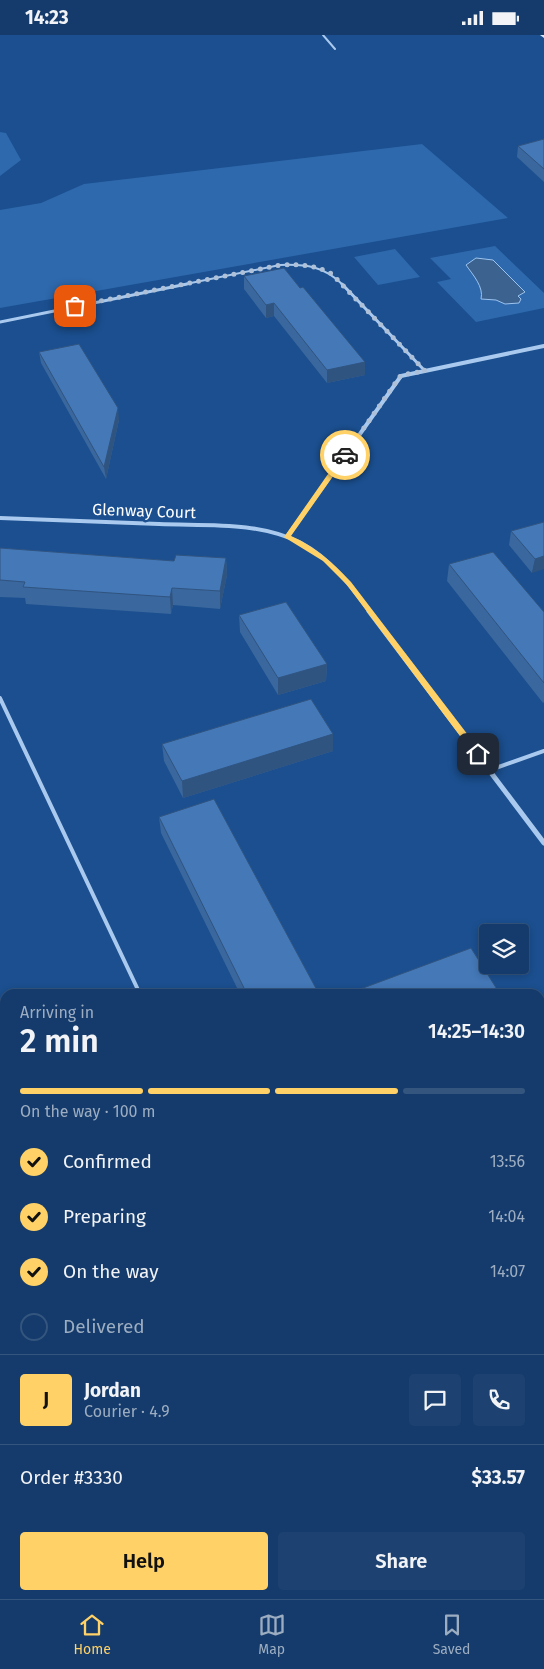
<!DOCTYPE html>
<html lang="en">
<head>
<meta charset="utf-8">
<style>
  :root { --surface:#143b6b; --page:#1d4271; --text:#f1f3f6; --muted:#9dadc1; --line:#33557e; --accent:#ffd166 }
  body { margin:0; font-family:"Fira Sans",sans-serif; background:var(--page); color:var(--text); height:100vh; display:flex; flex-direction:column; font-size:19px; white-space:nowrap }
  * { box-sizing:border-box; margin:0 }
  p { font-size:16px; color:var(--muted) }
  .icon { flex:none; width:28px; height:28px; fill:none; stroke:currentColor; stroke-width:2; stroke-linecap:round; stroke-linejoin:round }
  .map { position:relative; flex:1; overflow:hidden }
  .drawer { position:absolute; left:0px; top:954px; width:545px; height:611px; display:flex; flex-direction:column; background:var(--surface); border-radius:15px 15px 0 0; box-shadow:0 2px 8px #0003,0 0 0 1px var(--line) }
  .drawer>* { flex:none }
  .tools { position:absolute; left:479px; top:889px; display:grid; gap:10px }
  .tools a { display:grid; place-items:center; width:50px; height:50px; border-radius:5px; background:var(--surface); box-shadow:0 2px 8px #0003,0 0 0 1px var(--line); font-size:25px }
  .pin { position:absolute; display:grid; place-items:center; width:42px; height:42px; color:#fff; margin:-21px; border-radius:10px; box-shadow:0 2px 8px #0006 }
  .courier { position:absolute; display:grid; place-items:center; width:50px; height:50px; margin:-25px; border:4px solid #ffd166; border-radius:50%; background:#fff; color:#222; box-shadow:0 1px 6px #0007 }
  .head em { font-style:normal; font-weight:600 }
  .head div { display:flex; flex-direction:column-reverse }
  .head { display:flex; align-items:center; justify-content:space-between; height:85px; padding:0 20px }
  h1 { font-size:32px; font-weight:600; line-height:38px }
  .bar { display:grid; grid-template-columns:repeat(4,1fr); gap:8px 5px; align-content:center; height:60px; padding:0 20px }
  .bar i { height:6px; border-radius:4px; background:var(--line) }
  .bar .selected { background:var(--accent) }
  .bar p { grid-column:span 4 }
  .line { display:flex; align-items:center; gap:12px; padding:0 20px; border-top:1px solid var(--line) }
  .line div { flex:1 }
  .round { display:grid; place-items:center; flex:none; width:52px; height:52px; border-radius:5px; background:var(--page) }
  ol { padding:0 20px; list-style:none }
  li { display:flex; align-items:center; gap:15px; height:55px }
  li p { margin-inline-start:auto }
  li .icon { padding:5px; border-radius:50%; background:var(--accent); color:#111; stroke-width:4 }
  li:last-child { color:var(--muted) }
  li i { width:28px; height:28px; border:2px solid var(--line); border-radius:50% }
  .button { display:flex; gap:10px; margin-top:auto; padding:10px 20px }
  .button a { flex:1; height:58px; border-radius:5px; background:var(--accent); color:#111; font-size:20px; font-weight:600; line-height:58px; text-align:center }
  .button a+a { background:var(--page); color:var(--text) }
  .status { display:flex; justify-content:space-between; align-items:center; height:35px; padding:0 25px; background:var(--surface); direction:ltr }
  .status svg { height:14px; fill:currentColor }
  .tab-bar { display:flex; justify-content:space-around; align-items:center; height:70px; border-top:1px solid var(--line); background:var(--surface); font-size:14px; color:var(--muted) }
  .tab-bar a { display:grid; justify-items:center; gap:2px }
  .tab-bar .selected { color:var(--accent) }
  .map>svg:first-child { display:block }
  .green { fill:#2e69ad }
  .water { fill:#3c6290; stroke:#9cc4f0 }
  .lines { fill:none; stroke-linecap:round; stroke-linejoin:round }
  .lane-far3 { stroke:#a9c9ee; stroke-width:2 }
  .lane-far2 { stroke:#a9c9ee; stroke-width:3 }
  .lane-far1 { stroke:#a9c9ee; stroke-width:4 }
  .lane { stroke:#a9c9ee; stroke-width:5 }
  .street-far1 { stroke:#a9c9ee; stroke-width:4 }
  .street { stroke:#a9c9ee; stroke-width:5 }
  .secondary { fill:#d6e6fa; fill-rule:evenodd }
  .wall { fill:#3a679d }
  .shaded-wall { fill:#305480 }
  .building { fill:#4478b7; stroke:#305480 }
  .route { fill:#ffd166 }
  .done { stroke:#afc1d8; stroke-width:5; stroke-dasharray:0 9 }
  .labels { text-anchor:middle; dominant-baseline:central; stroke-width:5; stroke-linejoin:round; paint-order:stroke }
  .street-label { font-size:16px; fill:#fff; stroke:#1b4f8f }
</style>
</head>
<body>
<div class="status"><b>14:23</b><svg viewBox="0 0 49 12"><path d="M0 12V9h3v3zM5 12V6h3v6zM10 12V3h3v9zM15 12V0h3v12zM26 1h20v11H26zM47 4h2v5h-2z"/></svg></div>
<div class="map">
<svg width="544" height="1564" viewBox="0 0 544 1564">
  <rect width="100%" height="100%" fill="#1b4f8f"/>
  <path class="green" d="M0,97L6,98L21,125L0,141Z
    M422,109L508,183L0,273V175L41,168L84,149Z
    M495,211L544,258V273L476,287L437,247L451,244L430,223Z
    M395,214L420,242L378,250L354,222Z"/>
  <path class="water" d="M476,223L493,225L525,257L518,261L521,264L519,268L505,269L496,265L481,264C484,252 473,240 466,230Z"/>
  <g class="lines">
    <path class="lane-far3" d="M323,0L335,14
      M181,250L280,230C306,229 324,231 343,250"/>
    <path class="lane-far2" d="M342,249L425,336
      M0,287L187,249"/>
    <path class="lane-far1" d="M0,663L140,959
      M490,735L544,716"/>
    <path class="lane" d="M540,1267L544,1265"/>
    <path class="street-far1" d="M0,483C53,485 106,487 159,489C205,491 258,486 301,508C330,523 351,551 370,577
      M287,502L401,341L544,311"/>
    <path class="street" d="M369,576L544,808"/>
    <path class="secondary" d="M540,0H544V3Z"/>
  </g>
  <path class="wall" d="M544,104V147L517,122L518,111Z
    M244,241L365,340L327,348L274,281L266,283L244,254Z
    M39,317L119,385L106,444L41,328Z
    M544,487L532,538L509,510L511,496Z
    M0,513L174,526L226,523L227,540L220,574L173,570L171,579L26,569L25,563L0,562Z
    M449,529L544,577V667L543,668L447,546Z
    M239,580L327,629L326,646L278,660L240,597Z
    M162,709L333,716L183,763L164,726Z
    M159,782L319,959H240L161,798Z
    M544,992V1095L540,1088V994Z"/>
  <path class="shaded-wall" d="M274,268V281L266,283V270Z
    M365,327V340L327,348V335Z
    M118,373L119,385L106,444L104,432Z
    M544,521V534L532,538L535,524Z
    M226,523L227,540L220,574V556Z
    M172,553L173,570L171,579L170,562Z
    M327,629L326,646L278,660V643Z
    M333,699V716L183,763L182,746Z
    M5,999V1009L0,1011V1001Z
    M5,1444V1459L0,1463V1448Z"/>
  <path class="building" d="M544,104V134L518,111Z
    M284,233L300,253L303,252L365,327L327,335L274,268L266,270L244,241Z
    M79,309L118,373L104,432L39,317Z
    M544,487V521L535,524L511,496Z
    M0,513L174,526L176,520L226,523L220,556L172,553L170,562L23,552L25,547L0,545Z
    M493,517L544,577V648L449,529Z
    M286,567L327,629L278,643L239,580Z
    M311,664L333,699L182,746L162,709Z
    M214,764L319,959H247L159,782Z
    M471,913L500,959H347Z
    M0,979L5,990V999L0,1001Z
    M544,992V1072L540,1066V994Z
    M0,1393L5,1400V1444L0,1448Z
    M540,1503L544,1504V1564H407V1560H540Z"/>
  <path class="route" d="M342,419L348,420L291,501C316,512 333,528 351,547L481,717V721H475L347,550L323,526L284,502Z"/>
  <g class="lines">
    <path class="done" d="M75,271L280,230C300,229 315,230 332,239L425,336L401,340L345,420"/>
  </g>
  <g class="labels">
    <g class="street-label">
      <text transform="translate(144 476) rotate(2)">Glenway Court</text>
    </g>
  </g>
</svg>
<div class="tools">
<a><svg class="icon" aria-label="layers" viewBox="0 0 24 24"><path d="M12 4l9 5-9 5-9-5zM3 14l9 5 9-5"/></svg></a>
</div>
<div class="pin" style="left:75px;top:271px;background:#ea580c"><svg class="icon" aria-label="bag" viewBox="0 0 24 24"><path d="M5 8h14l-1 12H6zM9 8a3 3 0 0 1 6 0"/></svg></div>
<div class="pin" style="left:478px;top:719px;background:#1f2937"><svg class="icon" aria-label="home" viewBox="0 0 24 24"><path d="M3 11l9-7 9 7M6 9v11h12V9"/></svg></div>
<div class="courier" style="left:345px;top:420px"><svg class="icon" aria-label="car" viewBox="0 0 24 24"><path d="M5 17H2v-5l4-1 3-4h7l3 4 3 1v5h-3M9 17h6M6 11h13"/><circle cx="7" cy="17" r="2"/><circle cx="17" cy="17" r="2"/></svg></div>
<section class="drawer">
<div class="head"><div><h1>2 min</h1><p>Arriving in</p></div><em>14:25–14:30</em></div>
<div class="bar"><i class="selected"></i><i class="selected"></i><i class="selected"></i><i></i><p>On the way · 100 m</p></div>
<ol>
<li><svg class="icon" aria-label="check" viewBox="0 0 24 24"><path d="M5 12l5 5 9-10"/></svg>Confirmed<p>13:56</p></li>
<li><svg class="icon" aria-label="check" viewBox="0 0 24 24"><path d="M5 12l5 5 9-10"/></svg>Preparing<p>14:04</p></li>
<li><svg class="icon" aria-label="check" viewBox="0 0 24 24"><path d="M5 12l5 5 9-10"/></svg>On the way<p>14:07</p></li>
<li><i></i>Delivered</li>
</ol>
<div class="line" style="height:90px"><b class="round" style="background:var(--accent);color:#111">J</b><div><b>Jordan</b><p>Courier · 4.9</p></div><a class="round"><svg class="icon" aria-label="chat" viewBox="0 0 24 24"><path d="M4 5h16v11H9l-5 4z"/></svg></a><a class="round"><svg class="icon" aria-label="phone" viewBox="0 0 24 24"><path d="M5 4h4l2 5-3 2q2 4 5 5l2-3 5 2v4C11 20 4 13 5 4z"/></svg></a></div>
<div class="line" style="height:65px"><div>Order #3330</div><b>$33.57</b></div>
<div class="button"><a>Help</a><a>Share</a></div>
</section>
</div>
<nav class="tab-bar">
<a class="selected"><svg class="icon" aria-label="home" viewBox="0 0 24 24"><path d="M3 11l9-7 9 7M6 9v11h12V9"/></svg>Home</a>
<a><svg class="icon" aria-label="map" viewBox="0 0 24 24"><path d="M3 6l6-2 6 2 6-2v14l-6 2-6-2-6 2zM9 4v14M15 6v14"/></svg>Map</a>
<a><svg class="icon" aria-label="saved" viewBox="0 0 24 24"><path d="M7 4h10v16l-5-4-5 4z"/></svg>Saved</a>
</nav>
</body>
</html>
